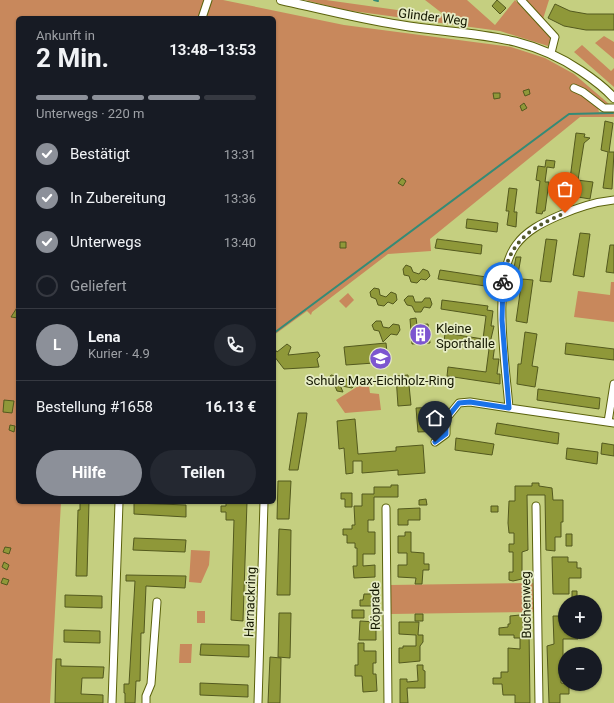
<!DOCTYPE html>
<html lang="de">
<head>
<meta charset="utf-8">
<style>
  :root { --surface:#171b24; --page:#242831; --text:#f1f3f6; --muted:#9ea1a6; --line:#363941; --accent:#8c9099 }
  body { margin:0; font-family:Roboto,sans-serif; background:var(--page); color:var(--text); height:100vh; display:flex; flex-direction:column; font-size:15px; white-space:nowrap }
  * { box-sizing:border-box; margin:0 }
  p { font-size:13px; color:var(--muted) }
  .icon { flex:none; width:22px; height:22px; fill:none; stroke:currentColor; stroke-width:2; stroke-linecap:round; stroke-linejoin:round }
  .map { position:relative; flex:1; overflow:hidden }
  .side { position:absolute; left:16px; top:16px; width:260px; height:488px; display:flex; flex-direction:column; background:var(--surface); border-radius:6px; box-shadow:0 1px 3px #0004 }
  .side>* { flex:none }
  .controls { position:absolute; left:558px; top:595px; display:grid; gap:8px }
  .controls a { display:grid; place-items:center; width:44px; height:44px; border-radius:50%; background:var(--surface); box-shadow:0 1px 3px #0004; font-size:20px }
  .pin { position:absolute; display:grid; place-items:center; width:34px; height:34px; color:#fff; margin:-41px -17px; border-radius:50% 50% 50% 0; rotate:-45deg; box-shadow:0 0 4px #0007 }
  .pin .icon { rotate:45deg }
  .courier { position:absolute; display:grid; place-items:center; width:40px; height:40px; margin:-20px; border:3px solid #1a73e8; border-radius:50%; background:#fff; color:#222; box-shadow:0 1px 5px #0007 }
  .summary em { font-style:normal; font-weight:700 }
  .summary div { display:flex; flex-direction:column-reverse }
  .summary { display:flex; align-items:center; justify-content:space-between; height:68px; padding:0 20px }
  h1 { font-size:26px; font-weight:700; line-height:30px }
  .bar { display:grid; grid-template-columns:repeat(4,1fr); gap:6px 4px; align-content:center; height:48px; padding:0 20px }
  .bar i { height:5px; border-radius:3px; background:var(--line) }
  .bar .active { background:var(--accent) }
  .bar p { grid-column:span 4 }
  .line { display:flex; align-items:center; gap:10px; padding:0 20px; border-top:1px solid var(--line) }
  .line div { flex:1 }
  .round { display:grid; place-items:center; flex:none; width:42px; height:42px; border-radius:21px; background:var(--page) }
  ol { padding:0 20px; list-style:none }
  li { display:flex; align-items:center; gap:12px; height:44px }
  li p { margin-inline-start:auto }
  li .icon { padding:4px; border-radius:50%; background:var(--accent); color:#fff; stroke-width:4 }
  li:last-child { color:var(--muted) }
  li i { width:22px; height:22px; border:2px solid var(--line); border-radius:50% }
  .action { display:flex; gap:8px; margin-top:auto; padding:8px 20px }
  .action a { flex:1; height:46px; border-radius:24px; background:var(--accent); color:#fff; font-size:16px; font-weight:700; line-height:46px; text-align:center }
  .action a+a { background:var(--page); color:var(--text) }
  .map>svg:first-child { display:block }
  .green { fill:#c8885c }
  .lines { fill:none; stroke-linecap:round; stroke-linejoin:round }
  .stream { stroke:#358b76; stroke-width:2 }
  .building { fill:#8f9839; stroke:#53591e }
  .minor-casing { stroke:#5b620c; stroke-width:9 }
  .major-casing { stroke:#5b620c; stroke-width:10 }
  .minor { stroke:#fff; stroke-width:7 }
  .major { stroke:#fff; stroke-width:8 }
  .done { stroke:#53582d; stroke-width:4; stroke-dasharray:0 7.2 }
  .route { stroke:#1a73e8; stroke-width:5 }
  .labels { text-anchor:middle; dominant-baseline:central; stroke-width:3.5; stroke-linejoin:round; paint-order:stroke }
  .street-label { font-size:13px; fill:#151800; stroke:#e6ecc5 }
  .poi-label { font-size:13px; fill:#151800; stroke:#e6ecc5; text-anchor:start }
</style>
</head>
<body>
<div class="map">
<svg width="614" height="703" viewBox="0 0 614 703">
  <rect width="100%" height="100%" fill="#c5cf80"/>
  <path class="green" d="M0,0H205L199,18H18V502H61L50,703H0Z
    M211,0H223L344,25L511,47L545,58L574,74L609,104L597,105L599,112L614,111V117H580L430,239L431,251L388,254L312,312L311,315L307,311L274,335V18H205Z
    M305,0H326L447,17L425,0H467L495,25L515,0L551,38L548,46L500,31L345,10Z
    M526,0H549L543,19Z
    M604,36L614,42V59L595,43Z
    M582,45L611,71L614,68V87L574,52Z
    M611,282H614V322L574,317L578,291L610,295Z
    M348,293L354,300L346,308L339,301Z
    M368,380L370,393L379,394L381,410L345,413L336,400Z
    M191,550L210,551L209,565L201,583L189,582Z
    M534,583V612L391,614L390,585Z
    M197,611H205V623H197Z
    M180,644H192L191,663H179Z"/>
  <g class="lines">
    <path class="stream" d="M374,0L378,1
      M274,333L569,114L613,113"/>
  </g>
  <path class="building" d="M497,0L506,8L500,14L492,6Z
    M555,4L570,11L587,14H614V30H586L564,26L548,18Z
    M529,89L530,94L525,96L523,91Z
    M493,93H500V98L494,99Z
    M524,103L527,108L522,111L520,106Z
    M605,121L613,123L609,152H614L612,189L603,188L608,152L601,150Z
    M576,133L585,134L584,137L590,138L584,143L578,180H577L593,182L590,199L578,197L577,200L572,199L574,180L570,179Z
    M546,160L555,161L554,168L547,167L545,182H549L545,211H543L542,214L536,213L540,181L536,180L538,166L545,167Z
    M402,178L406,181L403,186L398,183Z
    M509,188L517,189L514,212H517L516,227L507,225L509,211H506Z
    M467,219L498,223L497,232L466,228Z
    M580,233L590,234L584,277L573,275Z
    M437,239L482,245L481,254L435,248Z
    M546,239L557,240L551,282L540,281Z
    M340,242H346V248H340Z
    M610,245H614V273L606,272Z
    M516,257H521L518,274L513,273Z
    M406,265L411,267L413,272L419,274L423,269L428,271L430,276L426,280L421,279L417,283L411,282L409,276L404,275L403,269Z
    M440,270L493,278L492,287L438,279Z
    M522,279L533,280L527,323L516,321Z
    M374,288L379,289L380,295L386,297L391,292L396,294L397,300L393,304L388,302L384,306L378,305L376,299L371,297L370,292Z
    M408,296H413L415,302H422L425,298H430L432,304L430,308L424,307L421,312H415L412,306L407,305L404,300Z
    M442,300L488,306L487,310L493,311L491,326H494L490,343L495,344L493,359H499L497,374H500V384L447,376L448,367L486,372L489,349L444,342L445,333L483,339L486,316L441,309Z
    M18,306V318L11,317Z
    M416,318L417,325L428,324L430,343L412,344L410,319Z
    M376,321H381L383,327L389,328L393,324L399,325L400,330L397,335L391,334L383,342L379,331L374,330L372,325Z
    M525,332L537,334L532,366L538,367L535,387L517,384L518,364H521Z
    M386,343L388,362L346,365L344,347Z
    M566,343L614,349V360L565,354Z
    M287,344L291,347L288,355L318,352L320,356L317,359L319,367L284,369L274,356V348L277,352Z
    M331,375L336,376L343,392L337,391L335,386L330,385L327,380Z
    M408,375L411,405L398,406L396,376Z
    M348,377L353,378L356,384L352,388L342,386Z
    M538,389L600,398L599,409L537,400Z
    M4,400L14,401L12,413L3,412Z
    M440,407L441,431L418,432L416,408Z
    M298,413H307L306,422L298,470H289Z
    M355,419L358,454L396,451V447L423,445L425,473L398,475V470L362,473V461H353V473L346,474L344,448L339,449L337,421Z
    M497,423L559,433L558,444L495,434Z
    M10,425L15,426L14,432L9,430Z
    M456,438L494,444L492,455L455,450Z
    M602,443L614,445V456L601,454Z
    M567,448L598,452L597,464L566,459Z
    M278,481H291L289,519H277Z
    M532,483H539V486L552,488L553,500H563V522H561V537H555V551L546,550L545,495H527L528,550L522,552V579L513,581L509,580V572H513V552H509V544H514V533H509L508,523L509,501H515V486H532Z
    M391,485H398V497H374V520H368V532H375V554H363V566L375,565V577L354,578L353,566H357V548H355V543H347V535H343V529H352V525H355L354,506H362V494H374V487H391Z
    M341,493H352V507H345V499H341Z
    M426,499L427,505H419V500Z
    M80,502H89L87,576H76L78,510H80Z
    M226,502H247L243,621L231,620L234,520H226V512H221V506H226Z
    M134,503L186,505V517L134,514Z
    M491,506H498V512H491Z
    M420,508V520H408V525H398V509Z
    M279,529L291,530L290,595H277Z
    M405,532H411V552L424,553V564H429V570H423L422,584H415L416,578L398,577V565H407V553H398V536H405Z
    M566,534H572V546H566Z
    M134,538L186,540L185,552L133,550Z
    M5,547L11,548L9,554L3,552Z
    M552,557H568V562H577V568H581V578H569V594H553Z
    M4,562L9,565L7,570L2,567Z
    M126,575L186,576L185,588L146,586L144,633H141L140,681H136L135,703H125V693H124V684H129L135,581H126Z
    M3,578L9,580L7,585L1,583Z
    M572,591H577V601H572Z
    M364,594H375V606H360V600H363Z
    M65,595L102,596V608L65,607Z
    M352,610H364V618H352Z
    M279,613H291L290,658L278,657Z
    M415,614H423V621H415Z
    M520,615L523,617V629H529L530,703H515V695H503L502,684H493V678H501V672H508V648L520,649V638H514V635H499V628L508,627V624H510V616Z
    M553,616H565V632H578V639H563V673H561V683L569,684V694H560V703H549L547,646L554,644Z
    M360,621L376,622V640H359Z
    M399,622H419L418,635H423V642L420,646V661L399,663V648H403V646H416V635L399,634Z
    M64,630L100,631V643L64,642Z
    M358,643H364V651H376V663H373V674H376L377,691L363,692L362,676H355V665H358Z
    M201,644L249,645V657L200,655Z
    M270,657L281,658L280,703H268Z
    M56,659H61V666L104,667L103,678H82L81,694L103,695V703H55Z
    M417,665H423V670L425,671V688H407L408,703H400V679H407V682L418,681Z
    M200,683L248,685V697L200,695Z"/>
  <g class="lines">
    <defs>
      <path id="minor" d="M521,0L555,37L551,53
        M202,18L208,0
        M574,88L583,92L604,108H614
        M614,200C595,202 576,208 558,216C542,223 526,231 516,245C491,279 506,366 509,408L614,423
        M608,422L614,384
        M435,442L446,434V419L459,403L470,402L509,408
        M536,506L539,703
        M386,508L388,703
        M112,703L119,502
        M146,703V696L151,684L157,602
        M258,703L264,502"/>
      <path id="major" d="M281,0C321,9 360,19 400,25C467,36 522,31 581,71C593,79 605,88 614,98"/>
    </defs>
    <use href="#minor" class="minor-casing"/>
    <use href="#major" class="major-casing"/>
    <use href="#minor" class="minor"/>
    <use href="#major" class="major"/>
  </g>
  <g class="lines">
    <path class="done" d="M503,282C508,242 530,228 565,213"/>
    <path class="route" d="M435,442L446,434V419L459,403L470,402L509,408L502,320L503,282"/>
  </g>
  <defs>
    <symbol id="building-disc" viewBox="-11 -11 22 22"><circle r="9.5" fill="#7d56d0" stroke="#e6ecc5"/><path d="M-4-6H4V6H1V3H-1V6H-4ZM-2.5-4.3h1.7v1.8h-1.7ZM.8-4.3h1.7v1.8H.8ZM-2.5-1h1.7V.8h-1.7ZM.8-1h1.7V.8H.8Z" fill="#fff"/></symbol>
    <symbol id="school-disc" viewBox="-11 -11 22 22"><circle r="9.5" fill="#7d56d0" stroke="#e6ecc5"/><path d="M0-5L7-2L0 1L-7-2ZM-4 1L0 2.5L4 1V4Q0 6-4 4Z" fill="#fff"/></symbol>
  </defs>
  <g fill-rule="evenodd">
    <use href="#building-disc" x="408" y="322" width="25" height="25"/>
    <use href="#school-disc" x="368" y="346" width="25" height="25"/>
  </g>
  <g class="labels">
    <g class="street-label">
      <text transform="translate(433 17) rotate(7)">Glinder Weg</text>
      <text transform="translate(250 602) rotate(-88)">Harnackring</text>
      <text transform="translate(526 605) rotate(-91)">Buchenweg</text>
      <text transform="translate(375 606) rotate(-91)">Röprade</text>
    </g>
    <g class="poi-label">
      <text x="436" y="328">Kleine<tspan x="436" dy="15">Sporthalle</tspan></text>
      <text x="380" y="380" text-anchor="middle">Schule Max-Eichholz-Ring</text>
    </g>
  </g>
</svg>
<div class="controls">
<a>+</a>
<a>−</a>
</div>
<div class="pin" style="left:565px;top:213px;background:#ea580c"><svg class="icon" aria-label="bag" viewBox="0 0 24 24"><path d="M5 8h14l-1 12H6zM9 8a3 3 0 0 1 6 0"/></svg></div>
<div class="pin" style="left:435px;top:442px;background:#1f2937"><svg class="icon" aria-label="home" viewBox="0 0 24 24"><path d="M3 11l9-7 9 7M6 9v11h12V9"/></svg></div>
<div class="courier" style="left:503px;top:282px"><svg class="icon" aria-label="bike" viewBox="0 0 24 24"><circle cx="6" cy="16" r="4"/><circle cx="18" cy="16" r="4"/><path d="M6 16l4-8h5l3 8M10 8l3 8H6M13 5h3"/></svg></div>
<section class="side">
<div class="summary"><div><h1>2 Min.</h1><p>Ankunft in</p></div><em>13:48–13:53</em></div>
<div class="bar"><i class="active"></i><i class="active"></i><i class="active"></i><i></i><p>Unterwegs · 220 m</p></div>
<ol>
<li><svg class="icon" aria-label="check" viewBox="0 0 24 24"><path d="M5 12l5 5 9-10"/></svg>Bestätigt<p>13:31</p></li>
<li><svg class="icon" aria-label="check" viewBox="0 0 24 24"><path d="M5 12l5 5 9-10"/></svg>In Zubereitung<p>13:36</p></li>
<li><svg class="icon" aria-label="check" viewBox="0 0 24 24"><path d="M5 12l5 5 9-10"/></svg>Unterwegs<p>13:40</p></li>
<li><i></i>Geliefert</li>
</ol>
<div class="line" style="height:72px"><b class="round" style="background:var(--accent);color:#fff">L</b><div><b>Lena</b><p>Kurier · 4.9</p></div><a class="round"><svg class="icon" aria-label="phone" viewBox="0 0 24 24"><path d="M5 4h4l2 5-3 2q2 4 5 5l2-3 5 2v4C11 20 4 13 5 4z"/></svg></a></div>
<div class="line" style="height:52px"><div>Bestellung #1658</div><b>16.13 €</b></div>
<div class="action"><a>Hilfe</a><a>Teilen</a></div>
</section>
</div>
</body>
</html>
